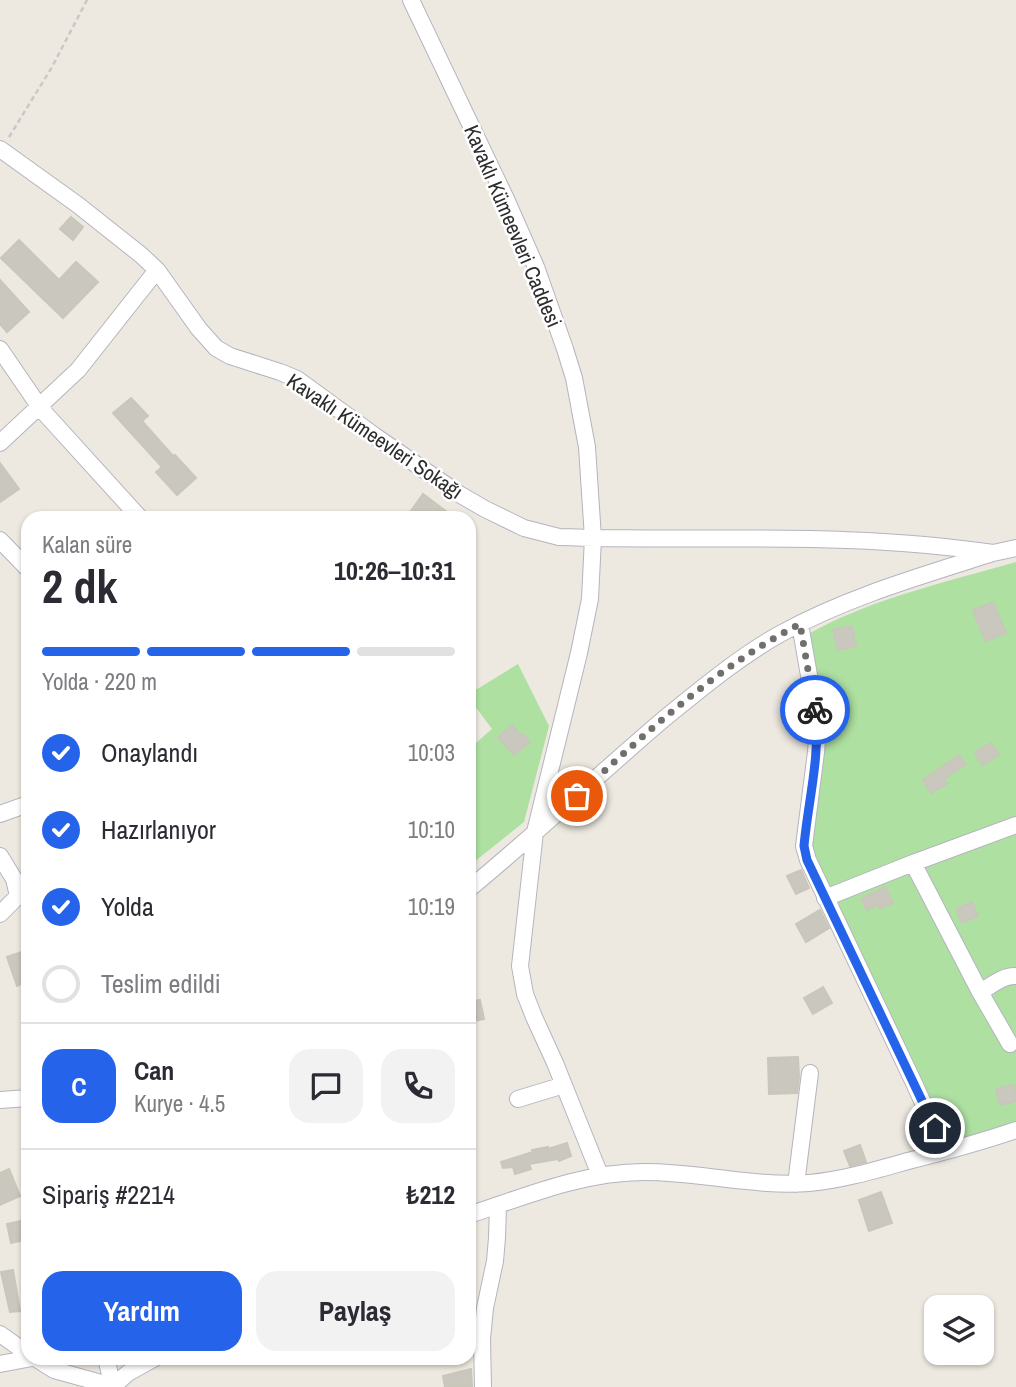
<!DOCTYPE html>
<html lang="tr">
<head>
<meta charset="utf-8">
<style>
  :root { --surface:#fff; --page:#f2f2f3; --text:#2b2b33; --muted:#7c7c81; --line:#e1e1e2; --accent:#2563eb }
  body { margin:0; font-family:"Archivo Narrow",sans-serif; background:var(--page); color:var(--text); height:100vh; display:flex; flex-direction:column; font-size:26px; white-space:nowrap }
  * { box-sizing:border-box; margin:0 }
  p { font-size:23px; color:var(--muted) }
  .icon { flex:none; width:38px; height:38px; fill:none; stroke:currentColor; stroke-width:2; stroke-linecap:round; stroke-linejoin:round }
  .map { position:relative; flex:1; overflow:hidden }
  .details { position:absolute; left:21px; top:511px; width:455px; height:854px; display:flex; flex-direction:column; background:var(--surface); border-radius:21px; box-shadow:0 2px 5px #0004 }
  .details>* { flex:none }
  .controls { position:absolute; left:924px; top:1295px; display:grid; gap:14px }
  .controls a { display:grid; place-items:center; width:70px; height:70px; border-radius:14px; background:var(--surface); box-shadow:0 2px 5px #0004; font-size:35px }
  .pin { position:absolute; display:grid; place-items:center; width:60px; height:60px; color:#fff; margin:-30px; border:4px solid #fff; border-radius:50%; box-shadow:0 2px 7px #0007 }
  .courier { position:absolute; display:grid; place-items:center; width:70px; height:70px; margin:-35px; border:5px solid #2563eb; border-radius:50%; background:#fff; color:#222; box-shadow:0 2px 9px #0007 }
  .head em { font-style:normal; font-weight:800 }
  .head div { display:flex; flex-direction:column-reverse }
  .head { display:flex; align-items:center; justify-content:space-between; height:119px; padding:0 21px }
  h1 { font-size:46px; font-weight:800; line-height:52px }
  .bar { display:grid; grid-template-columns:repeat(4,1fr); gap:10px 7px; align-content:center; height:84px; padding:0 21px }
  .bar i { height:9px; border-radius:5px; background:var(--line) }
  .bar .active { background:var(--accent) }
  .bar p { grid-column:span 4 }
  .line { display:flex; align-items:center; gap:18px; padding:0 21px; border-top:2px solid var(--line) }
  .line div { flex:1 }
  .round { display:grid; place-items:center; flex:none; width:74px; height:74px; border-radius:21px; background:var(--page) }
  ol { padding:0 21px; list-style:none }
  li { display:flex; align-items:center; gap:21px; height:77px }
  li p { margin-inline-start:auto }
  li .icon { padding:7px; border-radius:50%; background:var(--accent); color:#fff; stroke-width:4 }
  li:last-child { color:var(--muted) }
  li i { width:38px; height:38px; border:4px solid var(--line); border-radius:50% }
  .button { display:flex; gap:14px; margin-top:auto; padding:14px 21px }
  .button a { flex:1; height:80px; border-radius:21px; background:var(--accent); color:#fff; font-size:28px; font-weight:800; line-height:80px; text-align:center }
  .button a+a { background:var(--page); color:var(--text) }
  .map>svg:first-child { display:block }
  .green { fill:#aee0a1 }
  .building { fill:#c9c7be; stroke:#c9c6ba; stroke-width:2 }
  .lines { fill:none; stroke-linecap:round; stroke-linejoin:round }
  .minor-casing { stroke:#b4b4bf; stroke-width:18 }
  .path { stroke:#c8c8c8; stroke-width:2.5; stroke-dasharray:5 3.5; stroke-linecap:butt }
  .minor { stroke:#fff; stroke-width:16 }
  .done { stroke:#706f6c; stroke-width:7; stroke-dasharray:0 12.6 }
  .route { stroke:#2563eb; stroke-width:9 }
  .labels { text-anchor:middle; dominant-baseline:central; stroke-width:5; stroke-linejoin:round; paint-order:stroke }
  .street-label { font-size:21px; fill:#2d2d2d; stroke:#fff }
</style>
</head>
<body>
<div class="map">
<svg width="1016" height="1387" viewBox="0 0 1016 1387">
  <rect width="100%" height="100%" fill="#ede9e0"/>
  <path class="green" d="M1016,562V1126L948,1144L810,848C812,814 822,780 823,746C824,708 815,670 810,633C873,598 947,582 1016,562Z
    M518,664L549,726L524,822L469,866V749L492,729L469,698V694Z"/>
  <path class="building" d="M71,217L83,227L73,240L60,229Z
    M19,240L59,280L76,262L98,282L63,318L1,258Z
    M0,280L29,312L7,332L0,324Z
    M131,398L148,416L142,421L173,456L175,455L196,478L177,495L156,472L162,467L113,413Z
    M0,463L19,489L0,502Z
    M423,494L455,518H406Z
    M993,602L1006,633L985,641L973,610Z
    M852,626L856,646L838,650L833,630Z
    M840,694L842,713L828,714L826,696Z
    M512,725L521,736L523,734L530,742L514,755L498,737Z
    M991,743L999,755L982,765L975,752Z
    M959,755L966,764L944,779L947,784L931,793L923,780Z
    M801,870L809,888L796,894L787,876Z
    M885,887L893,903L880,909L878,904L867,910L861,899Z
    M972,902L978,916L962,923L956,909Z
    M820,910L829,928L806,942L796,924Z
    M28,950V981L17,986L7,957Z
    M823,987L832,1003L813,1014L804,998Z
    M480,1000L484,1019L469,1022V1002Z
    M798,1057L799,1077L797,1093L769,1094L768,1058Z
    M1014,1085L1016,1101L1000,1105L996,1089Z
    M567,1143L571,1156L559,1161L558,1159L529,1164L531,1169L515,1174L513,1167L503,1168L501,1162L533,1152L532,1150L548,1147V1149Z
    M860,1145L866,1162L850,1166L844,1151Z
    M9,1169L20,1196L0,1205V1173Z
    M881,1192L892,1223L869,1231L859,1200Z
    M26,1220L28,1239L11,1243L7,1224Z
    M13,1270L20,1311L10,1312L1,1272Z
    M471,1369L472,1386L445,1387L443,1376Z"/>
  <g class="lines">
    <defs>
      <path id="minor" d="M411,0L506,199L536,267L565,349L574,378L587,447L593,538L590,599L579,653L535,832L520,966L525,994L534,1017L555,1063L600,1175
        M0,149L78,205L141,255L157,270L199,329L216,348L230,356L280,372L297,379L375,436L459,494L485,509L524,528L559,537C704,542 849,531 993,553
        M0,349L41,409L140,518
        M0,443L78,370L157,270
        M0,540L28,569
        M800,624L818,727L816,752L804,846L808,860L913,1081L945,1151
        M0,814L28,804
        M0,856L14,879L18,896L0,914
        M913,863L980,992L1010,1044
        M469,889C536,834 599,774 665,718C702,688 739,657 780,634C847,597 921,576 993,553L1016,548
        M825,898L913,863L1016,825
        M980,992C991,986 1003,975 1016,976
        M518,1099L564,1085
        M0,1100L28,1098
        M796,1184L810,1073
        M469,1215C526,1196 583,1172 644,1172C700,1172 754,1187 809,1183C843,1180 876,1170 908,1161C944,1152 981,1142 1016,1130
        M0,1334L28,1354
        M35,1358L54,1370L112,1386
        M106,1358L113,1387
        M0,1364L32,1358
        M112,1387L128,1373L155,1358
        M483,1387L482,1339L485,1308L495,1261L497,1238L498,1205"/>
    </defs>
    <use href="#minor" class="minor-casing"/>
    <path class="path" d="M9,137L52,67L87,0"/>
    <use href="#minor" class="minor"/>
  </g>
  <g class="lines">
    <path class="done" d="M577,796C646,733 716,667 800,624L815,710"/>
    <path class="route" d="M815,710C821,755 808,801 804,846L807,860L935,1128"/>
  </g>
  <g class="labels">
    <g class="street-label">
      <text transform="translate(513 226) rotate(67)">Kavaklı Kümeevleri Caddesi</text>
      <text transform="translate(375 436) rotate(34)">Kavaklı Kümeevleri Sokağı</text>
    </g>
  </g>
</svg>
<div class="controls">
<a><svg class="icon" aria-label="layers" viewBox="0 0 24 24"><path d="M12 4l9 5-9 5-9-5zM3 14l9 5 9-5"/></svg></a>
</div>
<div class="pin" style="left:577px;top:796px;background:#ea580c"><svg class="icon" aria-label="bag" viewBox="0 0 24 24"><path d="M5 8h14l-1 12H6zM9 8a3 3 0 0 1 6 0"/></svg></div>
<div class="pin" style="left:935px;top:1128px;background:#1f2937"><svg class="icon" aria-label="home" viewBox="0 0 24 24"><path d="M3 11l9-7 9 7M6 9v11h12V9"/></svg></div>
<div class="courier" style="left:815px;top:710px"><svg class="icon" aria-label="bike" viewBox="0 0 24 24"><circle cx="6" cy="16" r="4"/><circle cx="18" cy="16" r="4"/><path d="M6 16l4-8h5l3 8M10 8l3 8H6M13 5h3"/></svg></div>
<section class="details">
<div class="head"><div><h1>2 dk</h1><p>Kalan süre</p></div><em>10:26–10:31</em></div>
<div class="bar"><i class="active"></i><i class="active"></i><i class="active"></i><i></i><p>Yolda · 220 m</p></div>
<ol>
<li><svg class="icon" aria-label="check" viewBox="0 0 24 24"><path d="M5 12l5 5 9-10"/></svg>Onaylandı<p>10:03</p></li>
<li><svg class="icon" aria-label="check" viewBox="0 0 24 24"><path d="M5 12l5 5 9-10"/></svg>Hazırlanıyor<p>10:10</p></li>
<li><svg class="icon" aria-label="check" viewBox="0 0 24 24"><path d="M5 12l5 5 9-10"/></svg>Yolda<p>10:19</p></li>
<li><i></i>Teslim edildi</li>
</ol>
<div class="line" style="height:126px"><b class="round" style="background:var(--accent);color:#fff">C</b><div><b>Can</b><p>Kurye · 4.5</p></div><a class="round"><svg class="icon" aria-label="chat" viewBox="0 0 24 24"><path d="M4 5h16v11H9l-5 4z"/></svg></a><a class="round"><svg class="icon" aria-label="phone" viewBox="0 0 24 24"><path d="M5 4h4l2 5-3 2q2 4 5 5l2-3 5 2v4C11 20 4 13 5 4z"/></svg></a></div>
<div class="line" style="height:91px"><div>Sipariş #2214</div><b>₺212</b></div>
<div class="button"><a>Yardım</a><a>Paylaş</a></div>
</section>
</div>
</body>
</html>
